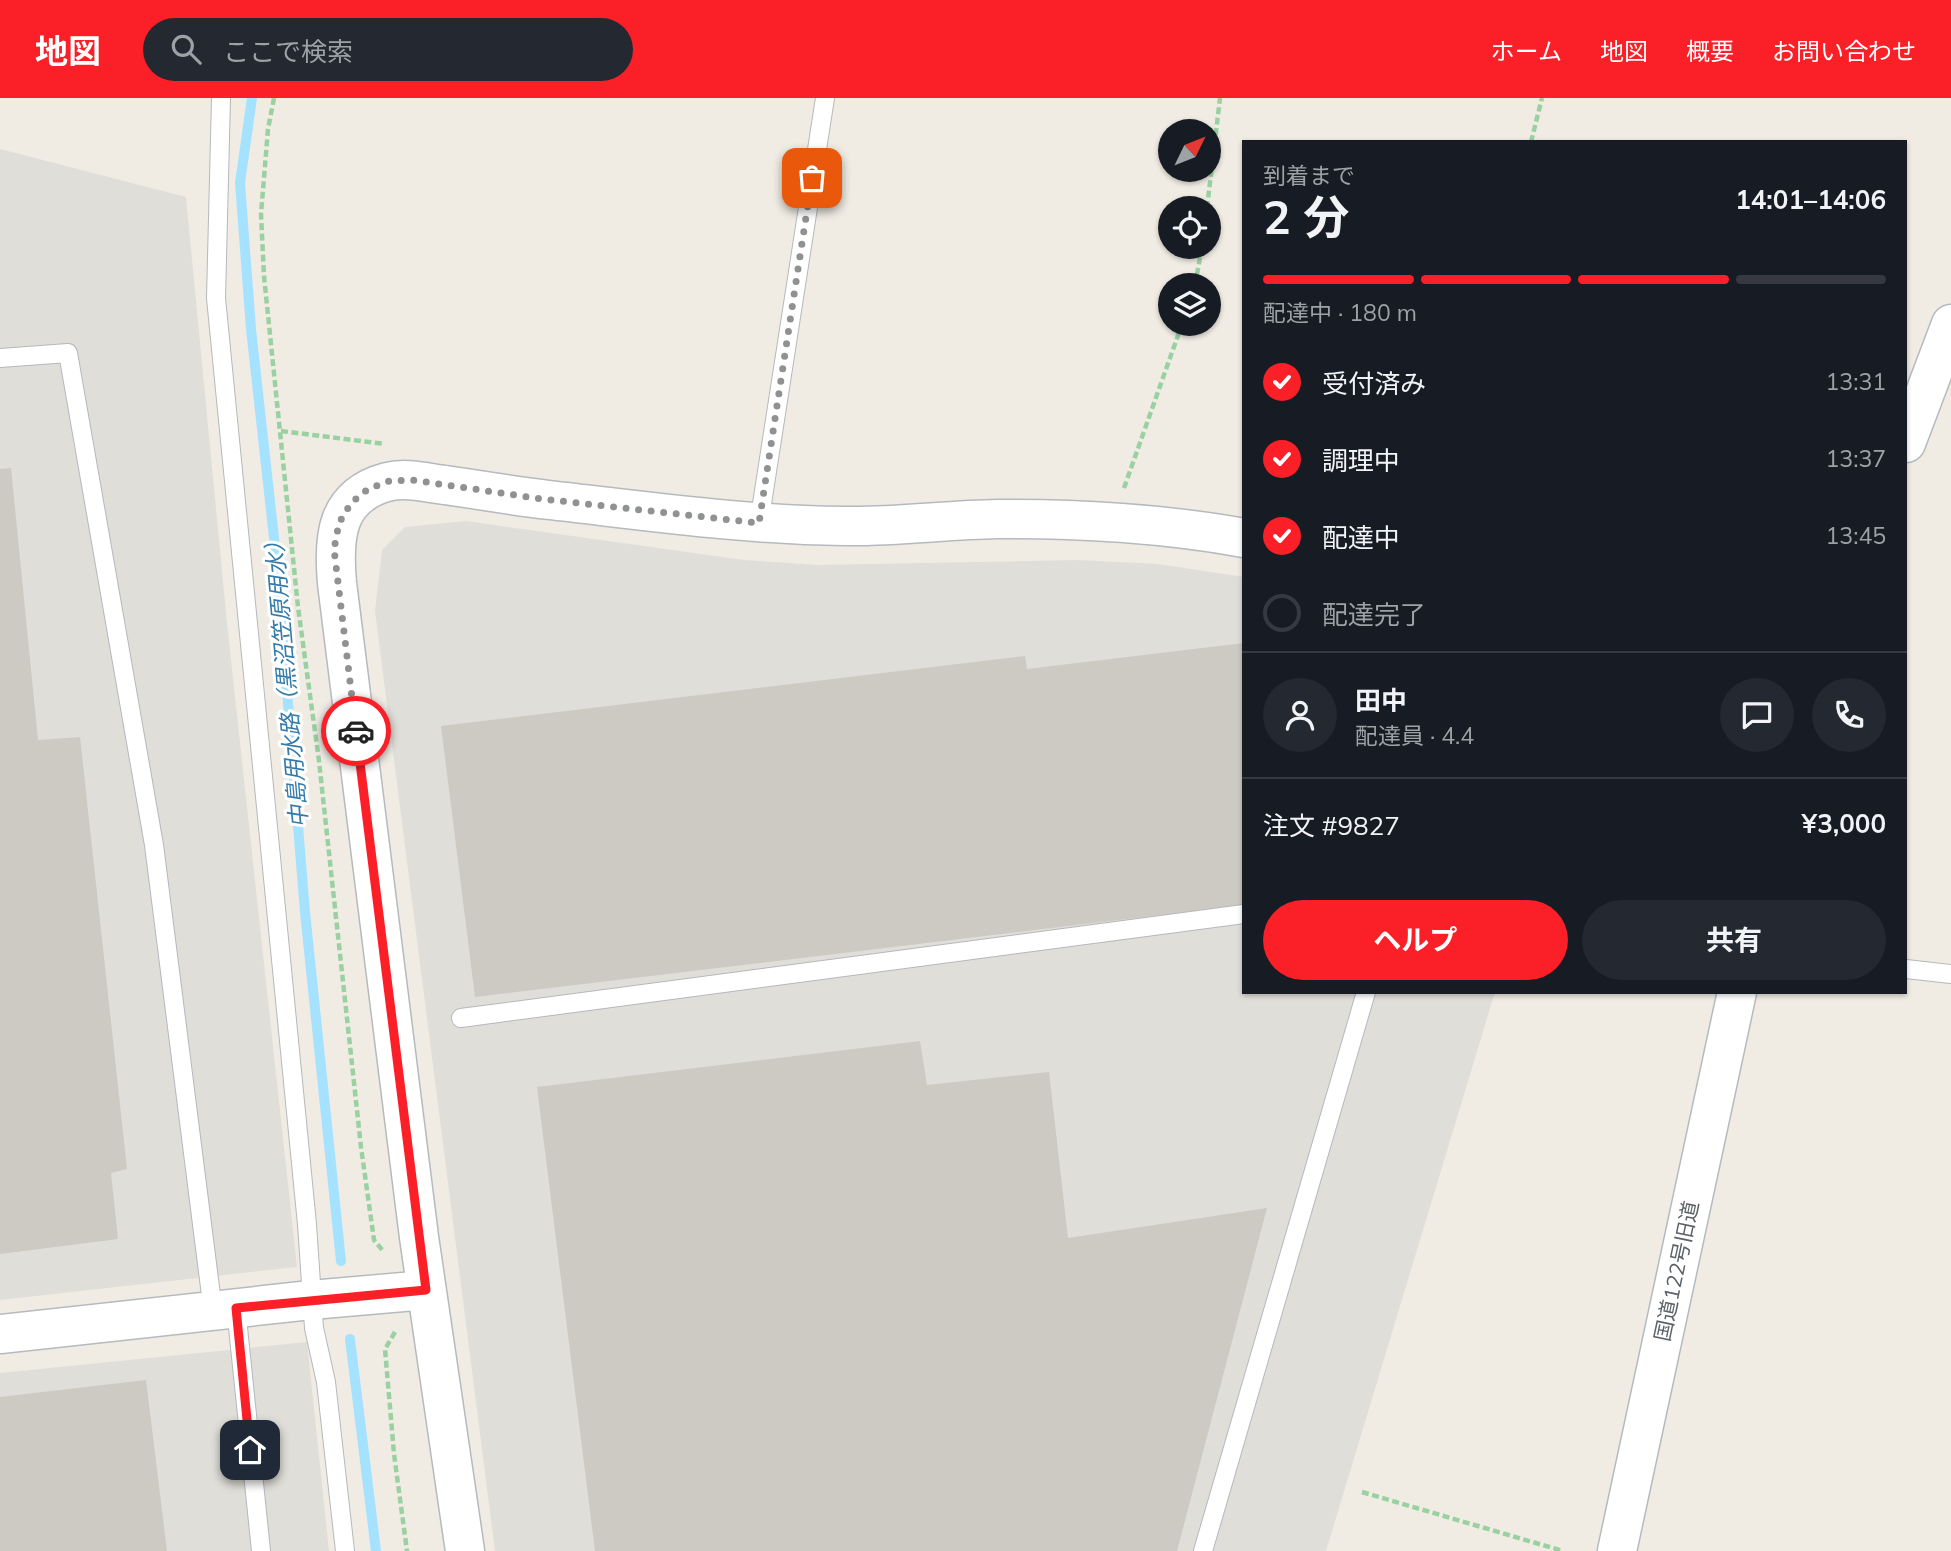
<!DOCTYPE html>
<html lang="ja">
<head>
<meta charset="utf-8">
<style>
  :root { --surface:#171b24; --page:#242831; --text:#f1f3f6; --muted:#9ea1a6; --line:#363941; --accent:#fb1f28 }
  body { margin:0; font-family:Mulish,"Noto Sans JP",sans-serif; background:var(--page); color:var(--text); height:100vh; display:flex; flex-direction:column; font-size:26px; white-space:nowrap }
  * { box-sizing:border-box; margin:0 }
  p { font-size:23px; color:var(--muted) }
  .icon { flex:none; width:38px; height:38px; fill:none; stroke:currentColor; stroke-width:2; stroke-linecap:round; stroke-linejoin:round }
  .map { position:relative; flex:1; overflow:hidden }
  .drawer { position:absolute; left:1242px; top:42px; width:665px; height:854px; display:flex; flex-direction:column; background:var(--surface); border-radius:0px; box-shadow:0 2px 5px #0004 }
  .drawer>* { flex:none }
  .needle { width:46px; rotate:47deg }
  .fabs { position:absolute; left:1158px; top:21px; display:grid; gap:14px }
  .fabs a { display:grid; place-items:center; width:63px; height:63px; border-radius:50%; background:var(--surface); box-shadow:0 2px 5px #0004; font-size:35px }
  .pin { position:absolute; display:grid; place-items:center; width:60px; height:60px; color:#fff; margin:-30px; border-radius:14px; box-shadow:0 4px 10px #0006 }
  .courier { position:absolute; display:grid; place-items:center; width:70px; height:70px; margin:-35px; border:5px solid #fb1f28; border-radius:50%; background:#fff; color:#222; box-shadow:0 2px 9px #0007 }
  .summary em { font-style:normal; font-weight:700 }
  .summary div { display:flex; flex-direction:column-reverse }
  .summary { display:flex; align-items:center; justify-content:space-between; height:119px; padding:0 21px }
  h1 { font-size:46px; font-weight:700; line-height:52px }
  .bar { display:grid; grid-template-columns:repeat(4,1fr); gap:10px 7px; align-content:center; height:84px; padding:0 21px }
  .bar i { height:9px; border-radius:5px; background:var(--line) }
  .bar .active { background:var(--accent) }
  .bar p { grid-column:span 4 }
  .line { display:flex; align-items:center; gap:18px; padding:0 21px; border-top:2px solid var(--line) }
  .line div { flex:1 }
  .round { display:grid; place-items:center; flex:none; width:74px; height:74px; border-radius:37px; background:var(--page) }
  ol { padding:0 21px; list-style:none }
  li { display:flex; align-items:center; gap:21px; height:77px }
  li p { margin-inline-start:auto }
  li .icon { padding:7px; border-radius:50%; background:var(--accent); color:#fff; stroke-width:4 }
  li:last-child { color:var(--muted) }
  li i { width:38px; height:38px; border:4px solid var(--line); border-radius:50% }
  .action { display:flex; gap:14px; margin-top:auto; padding:14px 21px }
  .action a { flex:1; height:80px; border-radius:42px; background:var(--accent); color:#fff; font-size:28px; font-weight:700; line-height:80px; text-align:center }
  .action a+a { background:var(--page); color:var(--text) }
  header { display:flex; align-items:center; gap:42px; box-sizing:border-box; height:98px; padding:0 35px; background:var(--accent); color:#fff }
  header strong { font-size:33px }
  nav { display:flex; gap:38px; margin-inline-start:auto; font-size:24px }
  .search { width:490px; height:63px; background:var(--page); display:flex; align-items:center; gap:18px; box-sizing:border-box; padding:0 24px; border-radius:38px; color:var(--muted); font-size:26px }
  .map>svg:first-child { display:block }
  .industrial { fill:#e0ded8 }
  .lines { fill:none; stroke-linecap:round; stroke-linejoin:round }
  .stream { stroke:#a5e2ff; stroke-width:10 }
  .building { fill:#cdc9c3 }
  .lane-casing { stroke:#b5b8bc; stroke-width:20 }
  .secondary-casing { stroke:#b5babf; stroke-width:41 }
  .path { stroke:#99d1a1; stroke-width:4.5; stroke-dasharray:7 3.5; stroke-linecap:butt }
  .lane { stroke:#fff; stroke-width:18 }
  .secondary { stroke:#fff; stroke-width:38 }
  .done { stroke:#909292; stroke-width:7; stroke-dasharray:0 12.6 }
  .route { stroke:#fb1f28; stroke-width:9 }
  .labels { text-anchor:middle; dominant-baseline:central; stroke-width:6; stroke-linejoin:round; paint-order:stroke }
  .street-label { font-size:21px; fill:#5c6266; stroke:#fff }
  .water-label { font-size:23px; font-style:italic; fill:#337ba9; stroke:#fff }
</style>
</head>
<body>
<header>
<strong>地図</strong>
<div class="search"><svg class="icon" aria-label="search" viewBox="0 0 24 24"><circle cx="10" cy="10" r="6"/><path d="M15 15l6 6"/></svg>ここで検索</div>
<nav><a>ホーム</a><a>地図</a><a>概要</a><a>お問い合わせ</a></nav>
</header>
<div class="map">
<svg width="1951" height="1453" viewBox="0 0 1951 1453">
  <rect width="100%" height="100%" fill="#f0ece4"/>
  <path class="industrial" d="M0,51L186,99L227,525L297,1169L0,1202Z
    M466,423L744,462L818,467L1077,462L1158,466L1244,479V894H1495L1326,1453H495L375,513L382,452L405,429Z
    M307,1244L329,1453H0V1275Z"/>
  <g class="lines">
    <path class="stream" d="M252,0L240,85L251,231L276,458L305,814L341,1163
      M350,1241L376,1453"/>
  </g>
  <path class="building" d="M11,370L38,642L80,639L127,1071L111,1075L118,1141L0,1156V371Z
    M1244,545V807L475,899L441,628L1025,558L1027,571Z
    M920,943L927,987L1049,974L1068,1140L1267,1110L1177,1453H595L537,989Z
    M146,1282L167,1453H0V1299Z"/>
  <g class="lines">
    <defs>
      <path id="lane" d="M221,0L216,200L307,1126L314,1230L326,1284L345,1453
        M0,260L68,255L154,747L213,1213
        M759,425L825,0
        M1906,871L1951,876
        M461,920L1244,816
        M236,1210L261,1453
        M1203,1453L1366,894"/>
      <path id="secondary" d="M1906,345L1951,226
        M0,1236L311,1202L426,1192
        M465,1453L419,1139L337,485C333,440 335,398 387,384C406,379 427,385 445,387C480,392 515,398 549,402C647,413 745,427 844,428C894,429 946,422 997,421C1075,420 1168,426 1244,440
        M1617,1453L1737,894"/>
    </defs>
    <use href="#lane" class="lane-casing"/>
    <use href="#secondary" class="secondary-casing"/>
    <path class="path" d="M274,0L268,31L261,116L264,178L298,509L319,663L361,1049L374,1142L384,1154
      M1531,44L1542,0
      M1207,110L1220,0
      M1195,187L1202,149
      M281,333L385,346
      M1124,390L1182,226
      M395,1234L385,1251L394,1356L407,1453
      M1362,1394L1563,1453"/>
    <use href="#lane" class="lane"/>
    <use href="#secondary" class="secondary"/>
  </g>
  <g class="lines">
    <path class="done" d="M356,633L334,451L339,425L351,405L368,391L389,383L412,382L542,401L759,425L812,80"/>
    <path class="route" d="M250,1352L236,1210L426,1192L356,633"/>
  </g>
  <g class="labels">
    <g class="street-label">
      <text transform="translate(1676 1173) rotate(-78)">国道122号旧道</text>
    </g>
    <g class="water-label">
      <text transform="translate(286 581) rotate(-95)">中島用水路（黒沼笠原用水）</text>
    </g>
  </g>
</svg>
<div class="fabs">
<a><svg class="needle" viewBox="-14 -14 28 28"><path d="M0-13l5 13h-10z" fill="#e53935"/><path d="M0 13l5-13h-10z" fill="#9ea1a6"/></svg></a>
<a><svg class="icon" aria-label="locate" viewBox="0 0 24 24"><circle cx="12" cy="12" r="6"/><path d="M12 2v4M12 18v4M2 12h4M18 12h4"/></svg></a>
<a><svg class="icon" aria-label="layers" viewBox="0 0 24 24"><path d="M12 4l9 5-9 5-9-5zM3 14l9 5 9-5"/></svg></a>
</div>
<div class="pin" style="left:812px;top:80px;background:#ea580c"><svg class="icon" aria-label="bag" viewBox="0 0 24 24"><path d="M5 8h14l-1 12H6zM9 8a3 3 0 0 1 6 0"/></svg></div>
<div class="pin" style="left:250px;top:1352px;background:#1f2937"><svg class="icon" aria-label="home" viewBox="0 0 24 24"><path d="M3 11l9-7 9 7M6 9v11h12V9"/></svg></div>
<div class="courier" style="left:356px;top:633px"><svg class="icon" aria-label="car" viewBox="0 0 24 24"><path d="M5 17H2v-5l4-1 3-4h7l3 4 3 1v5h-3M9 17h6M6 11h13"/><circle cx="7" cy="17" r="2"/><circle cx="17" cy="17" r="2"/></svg></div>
<section class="drawer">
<div class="summary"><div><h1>2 分</h1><p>到着まで</p></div><em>14:01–14:06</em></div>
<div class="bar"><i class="active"></i><i class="active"></i><i class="active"></i><i></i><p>配達中 · 180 m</p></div>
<ol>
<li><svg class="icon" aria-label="check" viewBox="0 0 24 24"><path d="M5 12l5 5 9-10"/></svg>受付済み<p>13:31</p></li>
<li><svg class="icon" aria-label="check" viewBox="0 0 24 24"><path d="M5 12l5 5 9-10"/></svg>調理中<p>13:37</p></li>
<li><svg class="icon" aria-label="check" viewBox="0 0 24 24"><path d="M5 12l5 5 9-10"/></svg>配達中<p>13:45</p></li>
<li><i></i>配達完了</li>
</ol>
<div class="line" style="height:126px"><a class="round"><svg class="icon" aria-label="person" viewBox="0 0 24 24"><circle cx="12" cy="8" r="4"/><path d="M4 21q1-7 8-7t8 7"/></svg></a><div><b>田中</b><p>配達員 · 4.4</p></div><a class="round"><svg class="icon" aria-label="chat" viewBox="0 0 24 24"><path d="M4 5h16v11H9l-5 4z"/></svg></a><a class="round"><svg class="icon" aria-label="phone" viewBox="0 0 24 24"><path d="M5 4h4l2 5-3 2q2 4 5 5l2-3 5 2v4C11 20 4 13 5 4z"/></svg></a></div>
<div class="line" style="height:91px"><div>注文 #9827</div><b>¥3,000</b></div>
<div class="action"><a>ヘルプ</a><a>共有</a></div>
</section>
</div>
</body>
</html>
